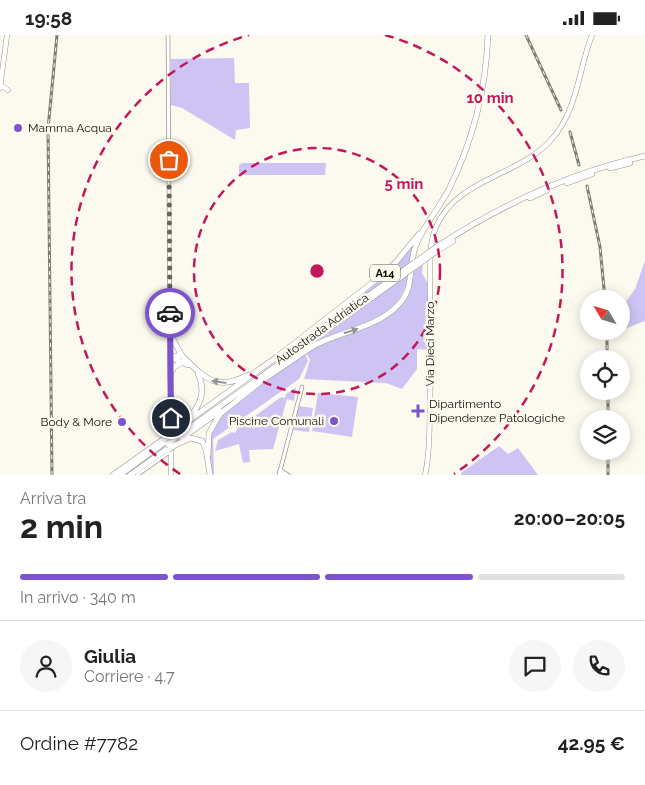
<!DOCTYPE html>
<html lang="it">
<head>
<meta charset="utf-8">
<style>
  :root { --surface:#fff; --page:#f6f6f6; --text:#222; --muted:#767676; --line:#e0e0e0; --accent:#7c54cd }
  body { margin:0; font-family:Raleway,sans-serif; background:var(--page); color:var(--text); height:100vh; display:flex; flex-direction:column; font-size:19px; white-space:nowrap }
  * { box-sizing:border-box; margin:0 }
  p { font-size:16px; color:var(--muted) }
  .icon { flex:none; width:28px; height:28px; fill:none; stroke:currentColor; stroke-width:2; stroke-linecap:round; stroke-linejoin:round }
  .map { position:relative; height:440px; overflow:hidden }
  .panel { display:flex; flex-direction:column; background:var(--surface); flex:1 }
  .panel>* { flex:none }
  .needle { width:32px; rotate:308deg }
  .fabs { position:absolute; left:580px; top:255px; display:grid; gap:10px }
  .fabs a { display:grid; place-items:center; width:50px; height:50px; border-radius:50%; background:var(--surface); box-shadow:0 2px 12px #0003; font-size:25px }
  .pin { position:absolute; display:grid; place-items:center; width:42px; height:42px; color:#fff; margin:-21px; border:2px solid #fff; border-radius:50%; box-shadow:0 1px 5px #0007 }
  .courier { position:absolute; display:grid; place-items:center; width:50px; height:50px; margin:-25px; border:4px solid #7c54cd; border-radius:50%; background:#fff; color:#222; box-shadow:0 1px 6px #0007 }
  .head em { font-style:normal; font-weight:700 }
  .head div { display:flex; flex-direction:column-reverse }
  .head { display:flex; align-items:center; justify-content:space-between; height:85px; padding:0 20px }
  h1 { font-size:32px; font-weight:700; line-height:38px }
  .bar { display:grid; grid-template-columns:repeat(4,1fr); gap:8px 5px; align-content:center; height:60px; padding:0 20px }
  .bar i { height:6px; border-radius:4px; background:var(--line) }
  .bar .active { background:var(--accent) }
  .bar p { grid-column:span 4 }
  .line { display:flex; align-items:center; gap:12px; padding:0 20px; border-top:1px solid var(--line) }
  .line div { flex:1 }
  .round { display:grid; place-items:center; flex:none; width:52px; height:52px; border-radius:26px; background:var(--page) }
  .status { display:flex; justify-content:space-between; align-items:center; height:35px; padding:0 25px; background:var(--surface); direction:ltr }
  .status svg { height:14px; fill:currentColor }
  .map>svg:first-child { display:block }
  .green { fill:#cec4f3 }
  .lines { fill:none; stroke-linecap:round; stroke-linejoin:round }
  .minor-casing { stroke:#98968c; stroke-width:4.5 }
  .major-casing { stroke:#98968c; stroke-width:5.5 }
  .highway-casing { stroke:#98968c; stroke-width:6 }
  .minor { stroke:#fff; stroke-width:3 }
  .major { stroke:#fff; stroke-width:4.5 }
  .highway { stroke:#fff; stroke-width:5 }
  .rail-casing { stroke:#7e7c75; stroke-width:3 }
  .rail { stroke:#fcf9ef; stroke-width:1; stroke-dasharray:4; stroke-linecap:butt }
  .highway-bridge-casing { stroke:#98968c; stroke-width:6; stroke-linecap:butt }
  .highway-bridge { stroke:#fff; stroke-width:5 }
  .oneway { fill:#959593 }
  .done { stroke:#65645d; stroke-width:5; stroke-dasharray:0 9 }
  .route { stroke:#7c54cd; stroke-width:6 }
  .ring { fill:none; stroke:#c2185b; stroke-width:2.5; stroke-dasharray:9 6 }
  .poi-dot { fill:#7c54cd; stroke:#fcf9ef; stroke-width:2 }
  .labels { text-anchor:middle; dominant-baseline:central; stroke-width:5; stroke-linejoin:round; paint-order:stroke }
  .shield { fill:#fcf9ef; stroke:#5a5852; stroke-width:1 }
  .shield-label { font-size:11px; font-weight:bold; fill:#14130f }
  .poi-label { font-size:12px; fill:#14130f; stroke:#fcf9ef; text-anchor:start }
  .street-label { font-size:12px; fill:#14130f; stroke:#fcf9ef }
  .centre { fill:#c2185b; stroke:#fcf9ef; stroke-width:2.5 }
  .ring-label { font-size:15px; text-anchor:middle; font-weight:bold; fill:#c2185b; stroke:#fcf9ef; stroke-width:5; stroke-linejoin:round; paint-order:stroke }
</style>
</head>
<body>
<div class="status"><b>19:58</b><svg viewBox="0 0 49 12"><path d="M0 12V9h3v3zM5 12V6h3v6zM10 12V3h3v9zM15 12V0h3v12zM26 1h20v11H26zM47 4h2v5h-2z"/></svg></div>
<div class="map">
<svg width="645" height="440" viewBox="0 0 645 440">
  <rect width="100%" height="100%" fill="#fcf9ef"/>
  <path class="green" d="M234,23L235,48H249L250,93L236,95L235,105L182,73L171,70V24Z
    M242,128H326L325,140H243L239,138V130Z
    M418,203L410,227L290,314L381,243Z
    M645,226V286L622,295L621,274L635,254Z
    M423,230L422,238L428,249L429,315L417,314V334L402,354L386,348L304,344L310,325L306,318C340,297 412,285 414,236Z
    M408,240C401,291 340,292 304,314Z
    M305,318L308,326L299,344L213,404L214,440H211C210,426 206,407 212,394C221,370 283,334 305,318Z
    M296,352L294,366L287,364L273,414L249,415L250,427L243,428L239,409L215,416L218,405L232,397L235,398L237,394L281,362L285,363L286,359Z
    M318,358L358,362L352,402L312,396Z
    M299,371L313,373L309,397L293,395Z
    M499,411L508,419L518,413L538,440H461V438Z"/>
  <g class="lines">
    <defs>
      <path id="minor" d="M168,0L170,321
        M280,435L288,440
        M279,437L284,440
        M137,440L171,416
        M279,440L302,352"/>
      <path id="major" d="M0,50L8,55
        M0,53L7,0
        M170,321L171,400
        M171,440V410
        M425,440C430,419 429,398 430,376C431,334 430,293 430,251C431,231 428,211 436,192C456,144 519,141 551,105C578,75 578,36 592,0"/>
      <path id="highway" d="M610,133L630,128
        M567,148L592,139
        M530,163L547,155
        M438,211C502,169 570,138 645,121
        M438,215L453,206
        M340,281L400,238
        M170,299L182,321
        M170,321H182C205,343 216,357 248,340
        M170,322L188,330
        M170,340L174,332L183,327
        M188,383C201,371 206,355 198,339
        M174,396L278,321L381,241L396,227L419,199
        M182,403L220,376
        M174,404L402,241
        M175,410L191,403L202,406L206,414L210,440
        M208,420L209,398L220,379L263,345L310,313C338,296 374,295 398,270C415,253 408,234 415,213C422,192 439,174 449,154C473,106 486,53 488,0
        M113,440L168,401
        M120,440L168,405
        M130,440L168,413"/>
    </defs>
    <use href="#minor" class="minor-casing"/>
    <use href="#major" class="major-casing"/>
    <use href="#highway" class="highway-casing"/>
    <use href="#minor" class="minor"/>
    <use href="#major" class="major"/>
    <use href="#highway" class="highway"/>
    <defs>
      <path id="rail" d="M526,0L561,75
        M570,97L579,130
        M587,151L600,212L605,264
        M607,302V324
        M608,356V384
        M608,417V440
        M52,440L48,94L57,0"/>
    </defs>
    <use href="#rail" class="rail-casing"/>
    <use href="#rail" class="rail"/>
    <defs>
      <path id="highway-bridge" d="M400,238L438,211
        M402,241L438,215
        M168,401L174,396
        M168,409L174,404
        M168,415L175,410"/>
    </defs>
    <use href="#highway-bridge" class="highway-bridge-casing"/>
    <use href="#highway-bridge" class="highway-bridge"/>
  </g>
  <defs><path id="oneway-solid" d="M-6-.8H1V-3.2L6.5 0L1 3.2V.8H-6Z" transform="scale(1.25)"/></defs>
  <g class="oneway">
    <use href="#oneway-solid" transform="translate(351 296) rotate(-17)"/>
    <use href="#oneway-solid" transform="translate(219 347) rotate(-172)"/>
  </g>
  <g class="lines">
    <path class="done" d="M169,125L170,278"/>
    <path class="route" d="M170,278L171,383"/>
  </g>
  <g class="ring">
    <circle cx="317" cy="236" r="123"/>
    <path d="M180 439A245 245 0 0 1 249 0M385 0A245 245 0 0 1 454 439"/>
  </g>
  <g class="poi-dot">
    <circle cx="18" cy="93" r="5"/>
    <path d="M415.5 368.5h5v5h5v5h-5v5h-5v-5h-5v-5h5z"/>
    <circle cx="334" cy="386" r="5"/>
    <circle cx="122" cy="387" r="5"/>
  </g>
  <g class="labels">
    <rect class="shield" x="370" y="229.5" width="30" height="17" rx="4"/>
    <g class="shield-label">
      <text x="385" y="238">A14</text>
    </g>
    <g class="poi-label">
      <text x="28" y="93">Mamma Acqua</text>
      <text x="429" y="369">Dipartimento<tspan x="429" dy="14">Dipendenze Patologiche</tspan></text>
      <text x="324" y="386" text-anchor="end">Piscine Comunali</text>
      <text x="112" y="387" text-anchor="end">Body &amp; More</text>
    </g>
    <g class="street-label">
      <text transform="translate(322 294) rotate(-36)">Autostrada Adriatica</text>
      <text transform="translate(430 309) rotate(-90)">Via Dieci Marzo</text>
    </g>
  </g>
  <circle cx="317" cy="236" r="8" class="centre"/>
  <g class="ring-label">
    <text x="490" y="68">10 min</text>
    <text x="404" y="154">5 min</text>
  </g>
</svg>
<div class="fabs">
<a><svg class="needle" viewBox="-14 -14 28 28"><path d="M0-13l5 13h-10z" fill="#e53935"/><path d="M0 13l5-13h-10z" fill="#767676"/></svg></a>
<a><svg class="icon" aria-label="locate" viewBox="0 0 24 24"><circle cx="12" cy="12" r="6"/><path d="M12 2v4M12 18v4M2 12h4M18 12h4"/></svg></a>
<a><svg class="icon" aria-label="layers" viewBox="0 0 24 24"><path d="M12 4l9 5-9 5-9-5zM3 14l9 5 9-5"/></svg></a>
</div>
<div class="pin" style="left:169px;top:125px;background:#ea580c"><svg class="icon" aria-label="bag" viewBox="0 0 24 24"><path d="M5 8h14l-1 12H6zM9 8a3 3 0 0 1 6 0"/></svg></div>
<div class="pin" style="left:171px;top:383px;background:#1f2937"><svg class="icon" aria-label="home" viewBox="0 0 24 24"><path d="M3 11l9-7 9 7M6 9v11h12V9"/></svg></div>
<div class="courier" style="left:170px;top:278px"><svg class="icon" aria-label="car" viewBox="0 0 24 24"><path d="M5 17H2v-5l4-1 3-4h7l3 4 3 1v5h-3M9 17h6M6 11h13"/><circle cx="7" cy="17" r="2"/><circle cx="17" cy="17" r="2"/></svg></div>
</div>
<section class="panel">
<div class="head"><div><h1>2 min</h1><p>Arriva tra</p></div><em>20:00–20:05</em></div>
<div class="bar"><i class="active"></i><i class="active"></i><i class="active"></i><i></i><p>In arrivo · 340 m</p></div>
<div class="line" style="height:90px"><a class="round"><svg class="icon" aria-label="person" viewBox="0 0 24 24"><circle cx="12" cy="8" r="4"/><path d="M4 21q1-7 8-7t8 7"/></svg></a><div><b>Giulia</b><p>Corriere · 4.7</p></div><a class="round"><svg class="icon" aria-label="chat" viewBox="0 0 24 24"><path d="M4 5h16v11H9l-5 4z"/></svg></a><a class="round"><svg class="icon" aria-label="phone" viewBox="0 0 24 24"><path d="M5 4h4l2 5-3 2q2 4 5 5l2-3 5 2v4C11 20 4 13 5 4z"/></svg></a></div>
<div class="line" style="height:65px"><div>Ordine #7782</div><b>42.95 €</b></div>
</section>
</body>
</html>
